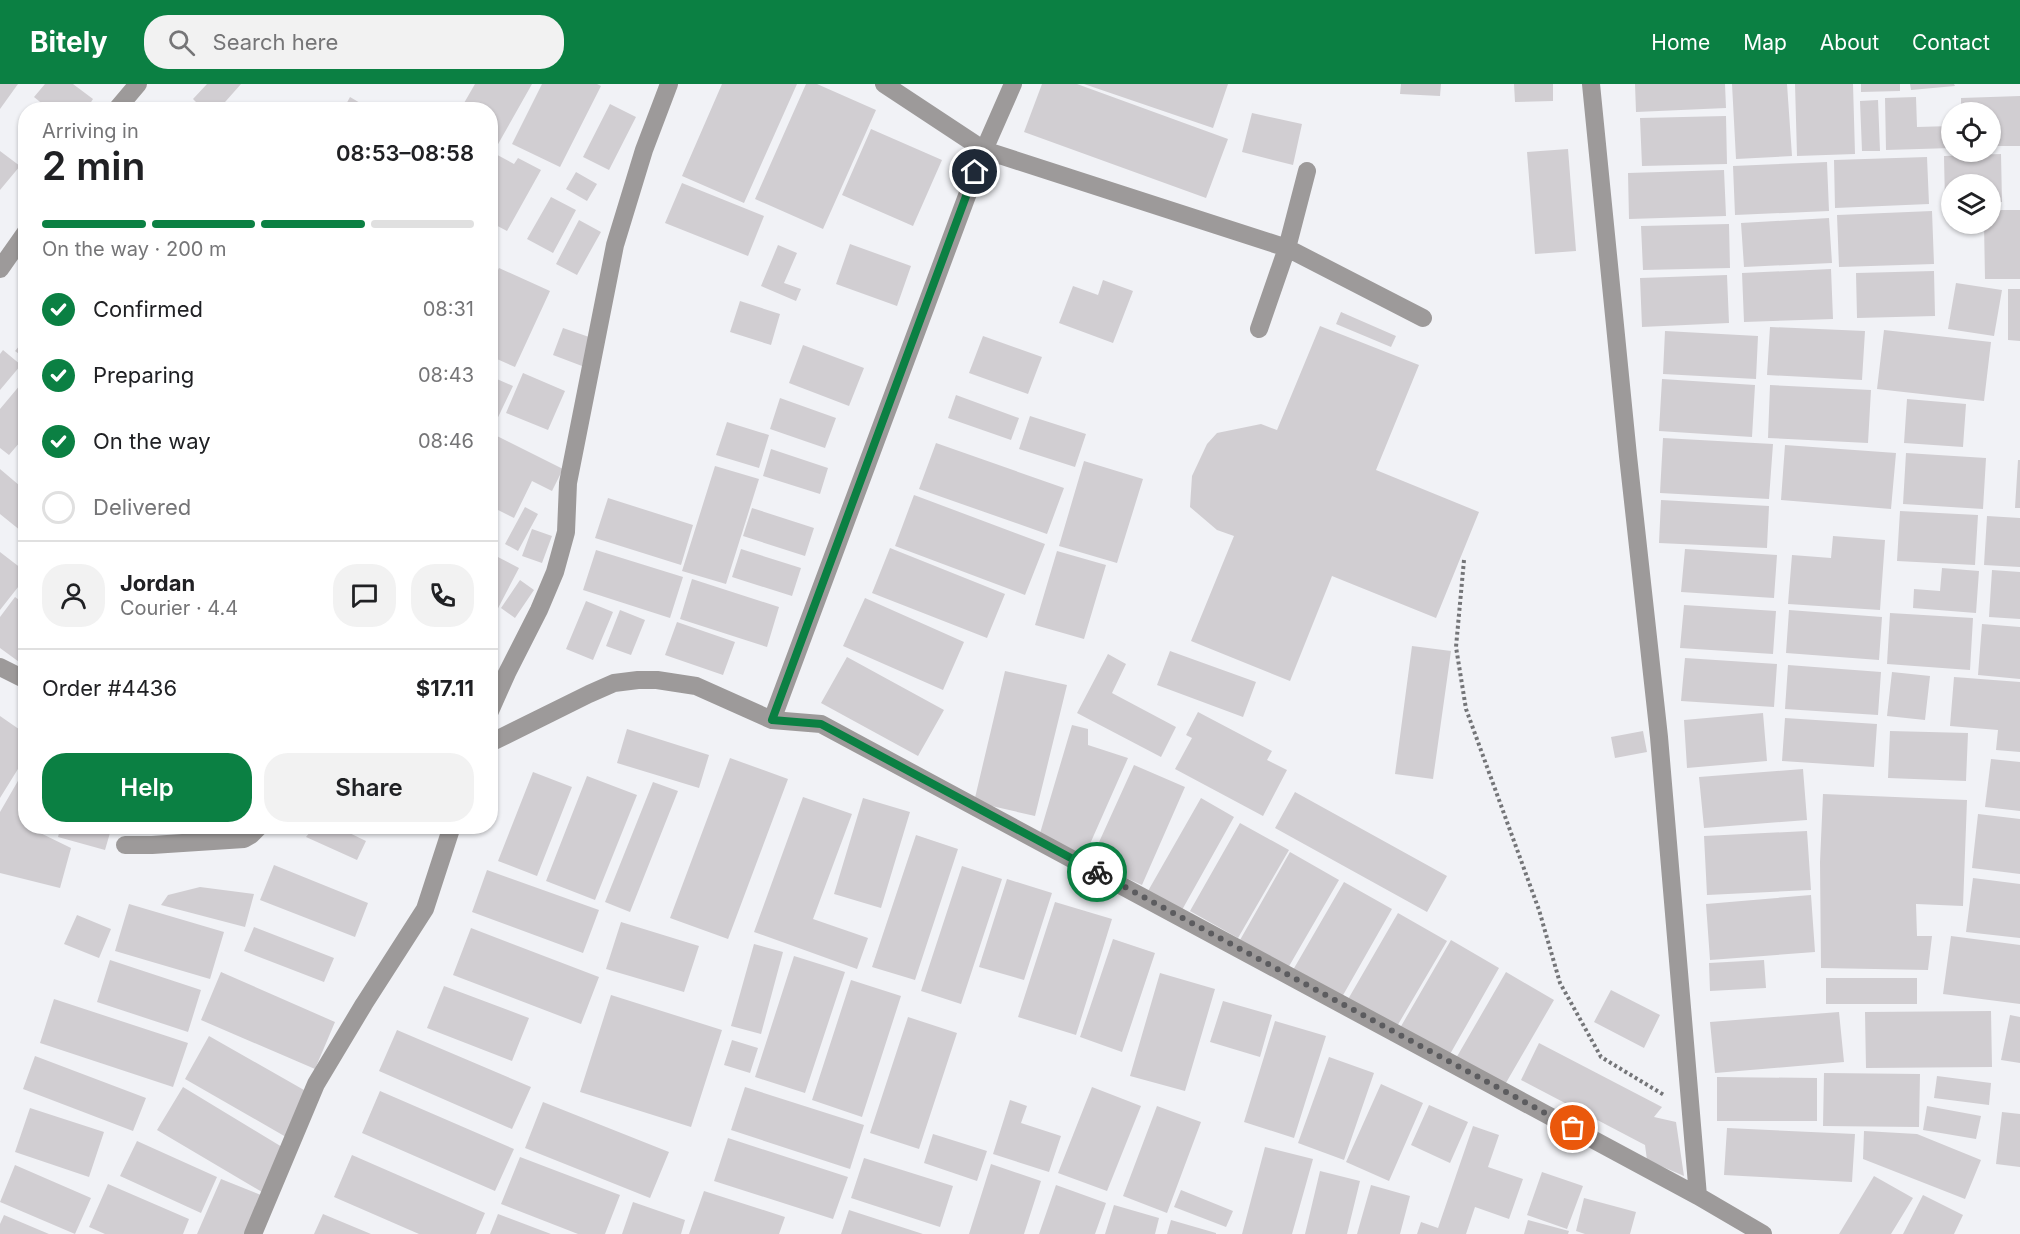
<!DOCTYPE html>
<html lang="en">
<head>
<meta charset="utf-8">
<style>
  :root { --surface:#fff; --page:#f2f2f2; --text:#202124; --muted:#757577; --line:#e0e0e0; --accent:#0b8043 }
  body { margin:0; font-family:Inter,sans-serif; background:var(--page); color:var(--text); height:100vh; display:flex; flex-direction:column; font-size:22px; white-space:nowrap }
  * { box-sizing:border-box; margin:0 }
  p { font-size:20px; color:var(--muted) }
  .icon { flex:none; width:33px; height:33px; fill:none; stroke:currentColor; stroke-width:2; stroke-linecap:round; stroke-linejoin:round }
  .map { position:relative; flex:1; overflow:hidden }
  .details { position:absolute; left:18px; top:18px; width:480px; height:732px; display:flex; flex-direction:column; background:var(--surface); border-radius:24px; box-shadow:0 2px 4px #0004 }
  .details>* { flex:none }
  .controls { position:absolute; left:1941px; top:18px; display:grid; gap:12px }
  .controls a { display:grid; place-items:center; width:60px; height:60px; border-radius:50%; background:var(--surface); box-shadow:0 2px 4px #0004; font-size:30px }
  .pin { position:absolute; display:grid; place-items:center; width:51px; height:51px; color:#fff; margin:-26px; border:3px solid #fff; border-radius:50%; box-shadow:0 2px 6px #0007 }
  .courier { position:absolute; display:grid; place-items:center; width:60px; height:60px; margin:-30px; border:4px solid #0b8043; border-radius:50%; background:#fff; color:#222; box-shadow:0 2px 8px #0007 }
  .head em { font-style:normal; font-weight:600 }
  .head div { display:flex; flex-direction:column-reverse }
  .head { display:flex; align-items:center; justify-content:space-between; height:102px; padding:0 24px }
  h1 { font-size:39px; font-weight:600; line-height:45px }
  .bar { display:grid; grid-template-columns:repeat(4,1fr); gap:9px 6px; align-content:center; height:72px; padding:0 24px }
  .bar i { height:8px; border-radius:4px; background:var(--line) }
  .bar .active { background:var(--accent) }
  .bar p { grid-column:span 4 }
  .line { display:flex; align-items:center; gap:15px; padding:0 24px; border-top:2px solid var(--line) }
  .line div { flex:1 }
  .round { display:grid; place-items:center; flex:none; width:63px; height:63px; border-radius:24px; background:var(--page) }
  ol { padding:0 24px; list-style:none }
  li { display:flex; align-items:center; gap:18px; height:66px }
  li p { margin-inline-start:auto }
  li .icon { padding:6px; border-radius:50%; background:var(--accent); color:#fff; stroke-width:4 }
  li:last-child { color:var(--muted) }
  li i { width:33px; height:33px; border:3px solid var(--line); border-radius:50% }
  .primary-button { display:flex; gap:12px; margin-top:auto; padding:12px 24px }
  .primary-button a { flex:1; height:69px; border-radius:24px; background:var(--accent); color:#fff; font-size:24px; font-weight:600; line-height:69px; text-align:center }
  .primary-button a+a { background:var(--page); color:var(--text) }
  header { display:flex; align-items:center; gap:36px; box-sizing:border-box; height:84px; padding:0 30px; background:var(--accent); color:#fff }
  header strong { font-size:28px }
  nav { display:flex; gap:33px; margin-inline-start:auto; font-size:21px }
  .search { width:420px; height:54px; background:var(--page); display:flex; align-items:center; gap:15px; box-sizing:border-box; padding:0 21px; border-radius:24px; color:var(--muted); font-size:22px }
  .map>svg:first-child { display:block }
  .building { fill:#d1ced2 }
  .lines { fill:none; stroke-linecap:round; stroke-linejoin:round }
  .path { stroke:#747578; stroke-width:4; stroke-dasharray:3 3; stroke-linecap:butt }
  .street { stroke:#9d9a9a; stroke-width:18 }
  .done { stroke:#5c5c5f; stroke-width:6; stroke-dasharray:0 10.8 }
  .route { stroke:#0b8043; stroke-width:8 }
</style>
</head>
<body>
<header>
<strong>Bitely</strong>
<div class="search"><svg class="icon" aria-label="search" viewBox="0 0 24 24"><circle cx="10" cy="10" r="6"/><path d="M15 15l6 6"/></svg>Search here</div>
<nav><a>Home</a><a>Map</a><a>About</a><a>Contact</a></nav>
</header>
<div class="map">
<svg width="2020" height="1150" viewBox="0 0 2020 1150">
  <rect width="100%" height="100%" fill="#f1f2f6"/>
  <path class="building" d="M0,0H18L0,25Z
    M45,0H73L93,15L86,26H50L34,13Z
    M207,0H241L218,26H204L193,15Z
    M475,0H532L497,62L490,58V26H460Z
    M542,0H597L601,2L560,83L512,60Z
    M722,0H797L744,119L682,92Z
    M806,0H817L876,26L823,145L755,115Z
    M1042,0H1077L1228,55L1206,114L1024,48Z
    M1084,0H1228L1213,44Z
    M1401,0H1441L1440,12L1400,10Z
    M1514,0H1553V17L1515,18Z
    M1635,0H1725L1726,24L1636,28Z
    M1732,0H1787L1792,72L1736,75Z
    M1795,0H1853L1855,70L1797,72Z
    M1861,0H1900V7L1861,8Z
    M1910,0H1954L1955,2L1911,6Z
    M2020,12V62H1990V28H1961V14Z
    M350,13L372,26H343Z
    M1916,13L1917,43L1951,42L1952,64L1886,66L1885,14Z
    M1878,16L1880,67H1862L1860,17Z
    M610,20L636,33L609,86L583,73Z
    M1252,29L1302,40L1293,81L1242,68Z
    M1726,32L1727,80L1642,82L1640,34Z
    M871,45L942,76L913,142L842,111Z
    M1568,65L1576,167L1535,170L1527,68Z
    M0,67L20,82L0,106Z
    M490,67L514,80L518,74L541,86L507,147L490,138Z
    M2001,70L2002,118H1990V100H1952V120H1945L1944,72Z
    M1927,73L1929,120L1835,124L1834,76Z
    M1827,78L1829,127L1735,131L1733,82Z
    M1724,86L1726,132L1629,135L1628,89Z
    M576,88L597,100L587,117L566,105Z
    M682,99L764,132L748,172L665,139Z
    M551,113L576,126L553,169L527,155Z
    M1990,126H2020V195H1985L1984,140H1990Z
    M1932,127L1934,180L1839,183L1837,131Z
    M1829,134L1832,179L1744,183L1741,139Z
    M579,136L601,148L577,191L556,180Z
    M1729,140L1730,184L1643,186L1641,142Z
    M850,160L911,182L897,222L836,200Z
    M778,161L797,169L784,199L801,205L796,217L761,202Z
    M499,184L550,207L515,283L490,272V203Z
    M1831,185L1833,235L1744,238L1742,189Z
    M1934,187L1935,232L1857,234L1856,189Z
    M1727,191L1729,239L1642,243L1640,194Z
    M1103,196L1133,207L1113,259L1059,239L1073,202L1098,211Z
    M1956,199L2002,206L1994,252L1948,245Z
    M2008,205H2020V257L2008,256Z
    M740,217L780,230L771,261L730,248Z
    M1341,228L1396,252L1391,263L1336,240Z
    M1320,242L1419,281L1376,386L1479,428L1436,534L1332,492L1290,597L1191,557L1234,452L1217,446L1190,423L1192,392L1207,360L1217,349L1261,340L1277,346Z
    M1770,243L1865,247L1862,296L1767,291Z
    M563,244L592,254L582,282L553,271Z
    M1884,246L1991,258L1984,317L1877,305Z
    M1665,247L1758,252L1756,295L1663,290Z
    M983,252L1042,273L1028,310L969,289Z
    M26,254V275L15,267Z
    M803,261L864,284L849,322L789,299Z
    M3,266L21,281L0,306V270Z
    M523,289L565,307L548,346L506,329Z
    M490,292L513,302L490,350Z
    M26,294V351L9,371L0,364V325Z
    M1662,295L1755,301L1752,353L1659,347Z
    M1770,301L1871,306L1868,359L1768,354Z
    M956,311L1019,334L1011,356L948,334Z
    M780,314L836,334L825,364L770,345Z
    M1907,315L1966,320L1963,363L1904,359Z
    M1030,332L1086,350L1075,383L1019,365Z
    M727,338L769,351L759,384L716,371Z
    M497,352L563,385L552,407L532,397L514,434L490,422V366Z
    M1663,354L1773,360L1769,415L1660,409Z
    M936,359L1064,404L1047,450L919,405Z
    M1785,361L1896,369L1891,425L1781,416Z
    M771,365L828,384L820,410L763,392Z
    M1906,369L1986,374L1983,425L1903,420Z
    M2018,376H2020V424H2015Z
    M1084,377L1143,395L1117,479L1059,462Z
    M715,382L759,395L726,500L682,487Z
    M0,385L26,407V451L0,430Z
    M914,411L1045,460L1025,511L895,462Z
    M608,414L693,441L681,481L595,454Z
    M1661,416L1769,422L1767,464L1659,459Z
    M525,423L538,430L518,467L505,460Z
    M752,424L814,444L805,472L743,452Z
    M1900,427L1978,431L1975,481L1897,477Z
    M1987,432L2020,434V483L1984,481Z
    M532,445L552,452L542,479L522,472Z
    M1833,452L1885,456L1880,526L1788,520L1792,471L1831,474Z
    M890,464L1005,510L987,554L872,509Z
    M741,465L801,484L792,512L732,493Z
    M1685,465L1777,471L1774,514L1681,508Z
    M596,466L683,493L670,534L583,506Z
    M1057,467L1106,481L1084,555L1035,541Z
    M0,468L26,488V493L0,526Z
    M496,472L519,484L494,532L490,531V482Z
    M1942,484L1979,487L1976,529L1913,524L1914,505L1940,507Z
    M1992,486L2020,488V535L1989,533Z
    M692,495L779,523L767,563L680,535Z
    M520,496L534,506L515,534L501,524Z
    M26,504V518L19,513Z
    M15,513L26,521V583L0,564V533Z
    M865,514L964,558L943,606L843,562Z
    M586,517L613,528L593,576L566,565Z
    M1684,521L1776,527L1773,570L1680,564Z
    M620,526L645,536L631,571L606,562Z
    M1789,526L1882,533L1879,576L1786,569Z
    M1890,529L1973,534L1970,586L1887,580Z
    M677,538L735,558L723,591L665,571Z
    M1982,540L2020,543V595L1978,591Z
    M1412,562L1451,567L1433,695L1395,690Z
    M1170,567L1256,598L1243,633L1157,601Z
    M1108,570L1126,580L1112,609L1176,643L1161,673L1077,629Z
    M847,573L944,626L918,672L821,619Z
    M1685,574L1777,580L1774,623L1681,617Z
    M1788,581L1881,588L1878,631L1785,625Z
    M1005,587L1067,601L1035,732L974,718Z
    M1892,588L1930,592L1925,636L1887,632Z
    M1954,593L2020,598V668L1996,666L1998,646L1950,642Z
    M1198,628L1272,667L1267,676L1287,686L1263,732L1175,685L1192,654L1186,651Z
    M1763,629L1767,677L1687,684L1684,636Z
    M0,632L26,650V672L0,714Z
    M1785,634L1877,640L1874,683L1782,677Z
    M1072,641L1088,645V661L1128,674L1082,778L1038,756Z
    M627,645L709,671L699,704L617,679Z
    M1643,647L1647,668L1615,674L1611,653Z
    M1890,647L1968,649L1966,697L1888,694Z
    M730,674L788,695L728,855L670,834Z
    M1991,675L2020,678V727L1985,723Z
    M1134,681L1185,703L1142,801L1090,778Z
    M26,683V742L71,764L60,804L0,789V728Z
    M1803,685L1807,736L1704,744L1699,693Z
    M533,688L572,703L537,792L498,777Z
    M587,692L637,711L595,816L546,797Z
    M653,698L678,707L630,828L605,818Z
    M1295,708L1447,792L1427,828L1275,744Z
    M1823,710L1967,716L1963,822L1916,820L1917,852H1932L1928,886L1821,884L1820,778Z
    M803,713L852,730L813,835L868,854L857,885L754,848Z
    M863,714L910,728L881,824L834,810Z
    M1201,714L1234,733L1182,826L1148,807Z
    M1978,730L2020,735V790L1972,784Z
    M1240,739L1289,766L1238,854L1190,827Z
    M61,742H112L105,766L58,753Z
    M330,742H335L366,757L357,776L306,753L310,748Z
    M1807,747L1811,806L1707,811L1704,752Z
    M916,751L958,765L915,896L872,883Z
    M1290,768L1339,796L1288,884L1240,856Z
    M274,781L368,819L355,853L260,816Z
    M962,782L1002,795L961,920L921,907Z
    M487,786L599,826L583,869L472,828Z
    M1973,794L2020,800V854L1966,848Z
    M1007,795L1052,809L1024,896L979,883Z
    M1344,798L1392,825L1342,913L1293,886Z
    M200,803L254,810L245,843L161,821L168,811Z
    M1811,811L1815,868L1710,876L1706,820Z
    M1055,818L1112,835L1076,951L1018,933Z
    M129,820L224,848L210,895L115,867Z
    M1398,829L1447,857L1396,944L1347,917Z
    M77,831L111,845L99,874L64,860Z
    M621,838L699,862L684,908L606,885Z
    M254,843L334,874L324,898L244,867Z
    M471,844L599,893L581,940L453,891Z
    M1951,852L2020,861V920L1943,910Z
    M1113,855L1155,869L1122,968L1080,953Z
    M1451,856L1499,884L1449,972L1400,944Z
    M754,860L783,868L761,950L731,942Z
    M794,872L845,888L805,1009L755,993Z
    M110,876L201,906L188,948L97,918Z
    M1764,876L1766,904L1710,907L1709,879Z
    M221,888L335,938L315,985L201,936Z
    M1506,888L1554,916L1503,1004L1455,976Z
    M1160,889L1215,905L1185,1007L1130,992Z
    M1826,894H1917V920H1826Z
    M851,896L901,912L862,1033L812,1016Z
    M444,902L529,934L512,977L427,944Z
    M1611,906L1660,931L1644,964L1594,938Z
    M611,911L722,946L691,1043L580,1008Z
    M54,915L188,959L173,1003L40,959Z
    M1223,917L1272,931L1260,973L1210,958Z
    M1991,927L1992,983L1866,984L1865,928Z
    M1839,928L1844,978L1715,989L1710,938Z
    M2010,931L2020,933V979L2001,976Z
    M908,933L957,949L919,1065L870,1049Z
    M1275,937L1326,952L1294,1054L1244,1038Z
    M397,946L531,1003L512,1045L379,987Z
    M209,952L311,1010L286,1053L185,995Z
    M732,956L758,964L750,989L724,981Z
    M1539,959L1662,1023L1654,1033L1676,1038L1684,1092L1647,1076L1645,1061L1521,996Z
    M35,972L146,1014L133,1047L23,1005Z
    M1329,973L1374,989L1344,1076L1298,1059Z
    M1824,989L1920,990L1919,1043L1823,1042Z
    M1937,992L1991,999L1989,1021L1934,1014Z
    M1717,993L1817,994V1037H1717Z
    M1381,1000L1423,1019L1389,1097L1346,1078Z
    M183,1003L287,1066L262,1108L157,1046Z
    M745,1003L864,1041L850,1085L731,1046Z
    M1092,1003L1141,1022L1107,1107L1058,1089Z
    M380,1007L514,1065L495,1107L362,1049Z
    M1010,1016L1027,1022L1021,1039L1061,1052L1049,1088L993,1070Z
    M543,1018L669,1068L650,1114L525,1064Z
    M1429,1021L1468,1038L1450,1079L1411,1061Z
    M1157,1022L1201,1038L1167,1129L1123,1112Z
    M1927,1022L1981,1032L1976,1055L1923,1046Z
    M30,1024L104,1048L89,1093L15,1068Z
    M2002,1028L2020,1030V1083L1996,1080Z
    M1473,1042L1499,1051L1488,1083L1523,1095L1509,1135L1475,1123L1466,1150H1417L1421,1138L1438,1144Z
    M1727,1044L1855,1050L1852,1098L1724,1091Z
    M1864,1047L1917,1050L1981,1076L1965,1115L1863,1075Z
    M933,1050L987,1067L977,1097L924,1079Z
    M728,1054L848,1093L833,1135L714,1097Z
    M137,1057L217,1093L201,1129L120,1092Z
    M1265,1063L1313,1075L1292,1150H1242Z
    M352,1071L485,1129L476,1150H419L334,1113Z
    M520,1073L620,1111L605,1150H578L501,1120Z
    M864,1074L953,1102L940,1143L851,1114Z
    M991,1080L1041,1097L1024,1150H969Z
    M15,1081L91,1114L75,1150L0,1118Z
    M1320,1087L1360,1097L1347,1150H1305Z
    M1542,1088L1583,1102L1567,1145L1527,1131Z
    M1874,1092L1913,1114L1891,1150H1839Z
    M221,1095L261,1111L244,1150H197Z
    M108,1100L189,1135L183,1150H105L89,1143Z
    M1056,1101L1106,1119L1095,1150H1039Z
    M1371,1101L1410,1112L1400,1150H1357Z
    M1181,1106L1233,1127L1226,1143L1174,1123Z
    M704,1107L785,1133L779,1150H689Z
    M1923,1111L1963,1131L1954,1150H1903Z
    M1584,1114L1636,1128L1630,1150H1585L1576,1147Z
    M633,1118L685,1136L681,1150H622Z
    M1114,1121L1159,1134L1155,1150H1105Z
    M849,1126L923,1150H841Z
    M323,1130L371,1150H314Z
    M498,1130L551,1150H490Z
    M4,1131L49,1150H0V1140Z
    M1171,1136L1216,1149V1150H1167Z
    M1528,1136L1569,1147L1568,1150H1524Z"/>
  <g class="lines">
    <path class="path" d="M1464,476L1456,563L1466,625L1539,826L1560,899L1601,973L1664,1011"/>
    <path class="street" d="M884,0L984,66L1287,164L1423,234
      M1591,0L1628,372L1659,653L1698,1112
      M116,26L138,0
      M0,185L26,148
      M1259,245L1287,164L1307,87
      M0,583L26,596
      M490,627L507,589L539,526L555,488L566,448L568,399L615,161L644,66L669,0
      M772,636L984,66L1013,0
      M490,659L589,610L614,599L638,596H657L696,602L772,636L821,640L1698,1112L1763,1150
      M125,761H152L244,755L251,751L260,742
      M253,1150L316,1000L364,920L425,825L452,742"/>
  </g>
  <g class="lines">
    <path class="done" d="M1097,788L1573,1044"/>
    <path class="route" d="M975,88L772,636L821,640L1097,788"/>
  </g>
</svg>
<div class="controls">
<a><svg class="icon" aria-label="locate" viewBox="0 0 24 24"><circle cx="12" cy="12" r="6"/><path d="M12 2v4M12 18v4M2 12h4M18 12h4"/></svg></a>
<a><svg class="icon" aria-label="layers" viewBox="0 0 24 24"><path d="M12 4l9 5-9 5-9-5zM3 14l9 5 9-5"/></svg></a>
</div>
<div class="pin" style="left:1573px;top:1044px;background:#ea580c"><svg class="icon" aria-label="bag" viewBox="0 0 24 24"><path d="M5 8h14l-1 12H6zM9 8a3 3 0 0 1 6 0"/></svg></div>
<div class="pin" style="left:975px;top:88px;background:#1f2937"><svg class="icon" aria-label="home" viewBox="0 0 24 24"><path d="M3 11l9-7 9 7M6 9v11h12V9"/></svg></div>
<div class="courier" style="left:1097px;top:788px"><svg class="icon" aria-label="bike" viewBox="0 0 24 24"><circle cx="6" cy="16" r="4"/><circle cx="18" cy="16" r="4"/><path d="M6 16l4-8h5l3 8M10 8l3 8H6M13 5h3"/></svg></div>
<section class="details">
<div class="head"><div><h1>2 min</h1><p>Arriving in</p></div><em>08:53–08:58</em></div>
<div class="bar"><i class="active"></i><i class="active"></i><i class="active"></i><i></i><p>On the way · 200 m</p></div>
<ol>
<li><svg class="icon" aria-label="check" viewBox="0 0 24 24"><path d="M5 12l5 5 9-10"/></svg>Confirmed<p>08:31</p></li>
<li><svg class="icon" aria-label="check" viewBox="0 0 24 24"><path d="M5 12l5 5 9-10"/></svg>Preparing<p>08:43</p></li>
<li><svg class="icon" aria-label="check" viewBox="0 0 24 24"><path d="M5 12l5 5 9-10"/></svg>On the way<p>08:46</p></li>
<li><i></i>Delivered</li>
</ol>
<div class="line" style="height:108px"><a class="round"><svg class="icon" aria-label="person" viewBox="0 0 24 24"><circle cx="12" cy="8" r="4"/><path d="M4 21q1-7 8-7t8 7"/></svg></a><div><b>Jordan</b><p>Courier · 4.4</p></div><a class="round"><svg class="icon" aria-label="chat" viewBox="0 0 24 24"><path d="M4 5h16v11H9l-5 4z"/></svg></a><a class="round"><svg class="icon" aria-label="phone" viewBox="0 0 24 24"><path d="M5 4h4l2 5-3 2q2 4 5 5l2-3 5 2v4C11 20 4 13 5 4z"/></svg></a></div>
<div class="line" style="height:78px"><div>Order #4436</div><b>$17.11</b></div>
<div class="primary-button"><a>Help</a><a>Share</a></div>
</section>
</div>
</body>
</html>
